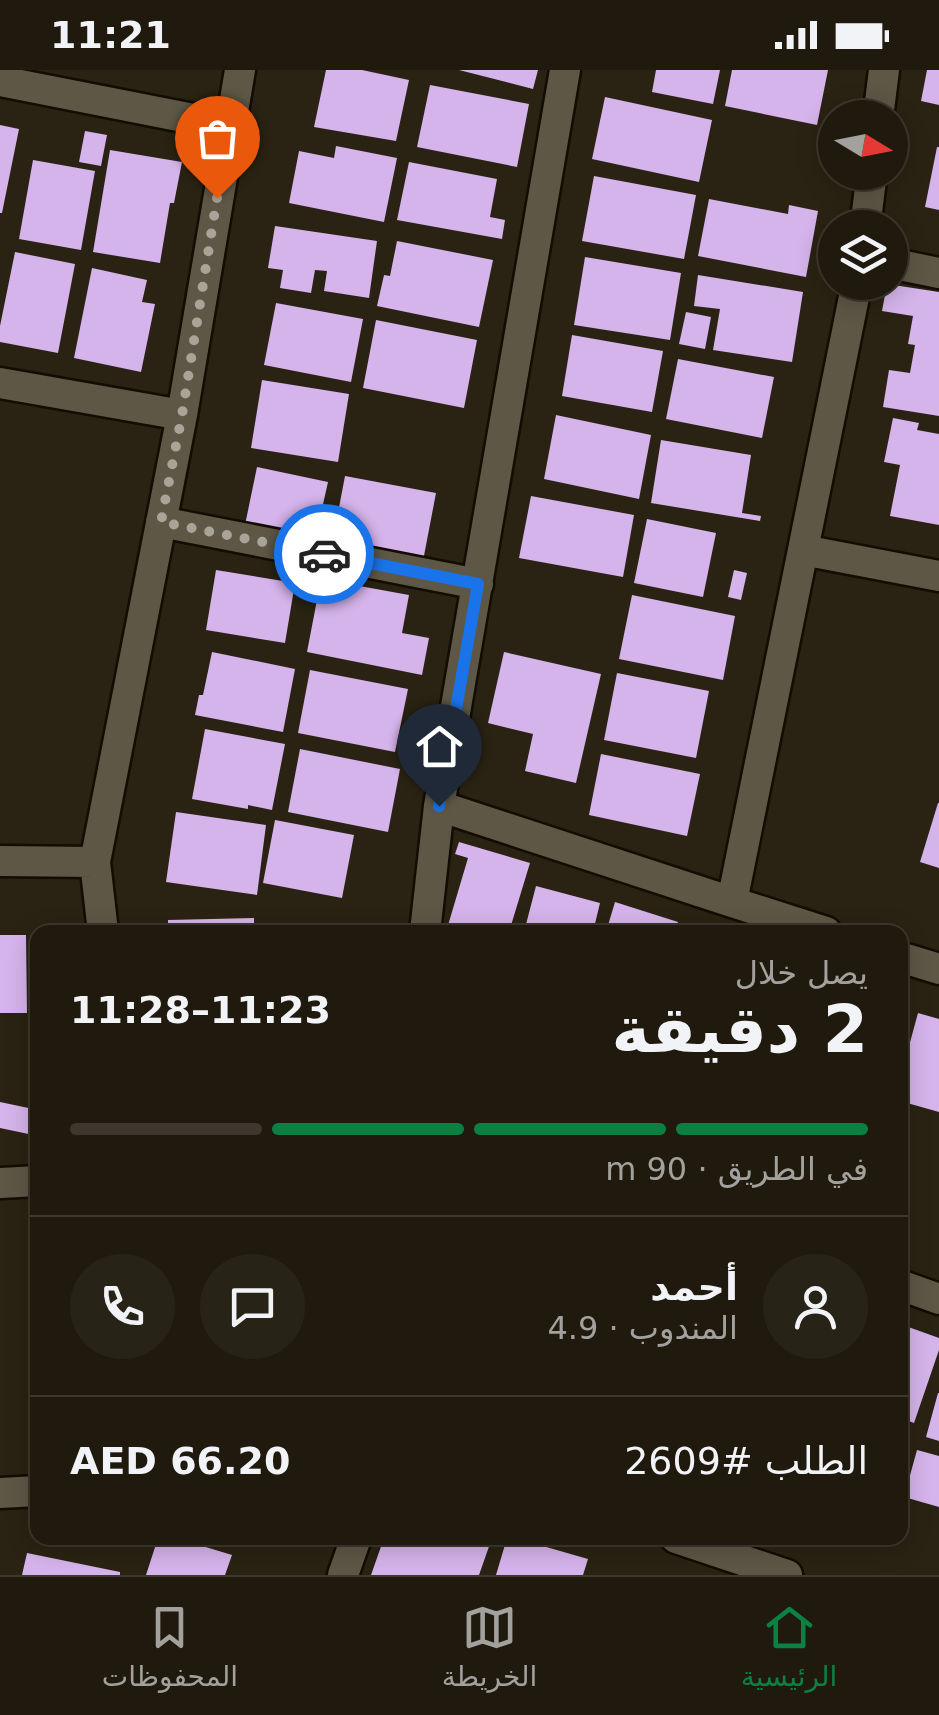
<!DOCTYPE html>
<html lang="ar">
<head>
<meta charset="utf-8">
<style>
  :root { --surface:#201a0e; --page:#282317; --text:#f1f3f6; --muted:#a2a19e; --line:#3d382e; --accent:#0b8043 }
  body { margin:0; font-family:"DejaVu Sans","Noto Naskh Arabic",sans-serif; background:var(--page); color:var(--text); direction:rtl; height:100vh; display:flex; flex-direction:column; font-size:38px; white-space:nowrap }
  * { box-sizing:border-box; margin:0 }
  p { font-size:32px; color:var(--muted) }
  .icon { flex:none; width:55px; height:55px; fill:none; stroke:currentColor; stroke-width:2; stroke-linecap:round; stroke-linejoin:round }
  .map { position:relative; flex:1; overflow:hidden; direction:ltr }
  .drawer { position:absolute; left:30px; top:855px; width:878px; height:620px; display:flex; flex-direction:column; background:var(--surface); border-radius:20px; box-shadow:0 5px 25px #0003,0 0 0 2px var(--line); direction:rtl }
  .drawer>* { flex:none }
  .needle { width:65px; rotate:100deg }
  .controls { position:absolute; left:818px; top:30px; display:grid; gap:20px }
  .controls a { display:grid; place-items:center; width:90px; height:90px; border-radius:50%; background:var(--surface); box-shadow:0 5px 25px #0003,0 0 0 2px var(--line); font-size:50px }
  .pin { position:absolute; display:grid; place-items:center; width:85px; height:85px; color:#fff; margin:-102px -42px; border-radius:50% 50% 50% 0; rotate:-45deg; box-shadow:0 0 10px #0007 }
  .pin .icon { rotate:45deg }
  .courier { position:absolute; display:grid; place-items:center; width:100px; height:100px; margin:-50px; border:8px solid #1a73e8; border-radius:50%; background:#fff; color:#222; box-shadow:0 2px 12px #0007 }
  .overview em { font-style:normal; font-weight:700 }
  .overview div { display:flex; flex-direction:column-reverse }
  .overview { display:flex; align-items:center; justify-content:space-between; height:170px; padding:0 40px }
  h1 { font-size:65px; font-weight:700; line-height:75px }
  .bar { display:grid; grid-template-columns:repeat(4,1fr); gap:15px 10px; align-content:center; height:120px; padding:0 40px }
  .bar i { height:12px; border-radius:8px; background:var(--line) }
  .bar .on { background:var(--accent) }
  .bar p { grid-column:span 4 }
  .line { display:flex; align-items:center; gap:25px; padding:0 40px; border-top:2px solid var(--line) }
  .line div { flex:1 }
  .round { display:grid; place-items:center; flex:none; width:105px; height:105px; border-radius:52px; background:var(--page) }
  .status { display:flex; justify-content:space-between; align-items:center; height:70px; padding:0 50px; background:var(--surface); direction:ltr }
  .status svg { height:28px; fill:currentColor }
  .tabs { display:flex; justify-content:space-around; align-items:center; height:140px; border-top:2px solid var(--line); background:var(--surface); font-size:28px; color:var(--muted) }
  .tabs a { display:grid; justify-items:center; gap:5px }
  .tabs .on { color:var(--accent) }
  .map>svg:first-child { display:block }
  .building { fill:#d5b3eb }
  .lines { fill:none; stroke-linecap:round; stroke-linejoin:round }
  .minor-casing { stroke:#120c01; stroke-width:35 }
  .minor { stroke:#5e5746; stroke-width:30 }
  .done { stroke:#a9a498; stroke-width:10; stroke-dasharray:0 18 }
  .route { stroke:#1a73e8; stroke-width:12 }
</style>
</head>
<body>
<div class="status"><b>11:21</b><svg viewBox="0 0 49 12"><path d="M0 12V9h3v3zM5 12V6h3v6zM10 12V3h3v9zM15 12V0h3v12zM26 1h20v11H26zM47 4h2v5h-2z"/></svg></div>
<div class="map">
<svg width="939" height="1505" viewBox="0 0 939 1505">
  <rect width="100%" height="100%" fill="#2a2313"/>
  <path class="building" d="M326,0H362L409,10L396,71L314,57Z
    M459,0H538L533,19Z
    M656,0H720L713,34L652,22Z
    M732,0H828L817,55L725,36Z
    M927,0H939V35L921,31Z
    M430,15L529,34L517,97L417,77Z
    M605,27L712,50L699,112L592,89Z
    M0,55L19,59L2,143H0Z
    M85,61L107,65L101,96L79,92Z
    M336,76L397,88L384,152L289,133L299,81L334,88Z
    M937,77H939V140L925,137Z
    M110,80L182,92L174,133H170L160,193L93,182Z
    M33,90L95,101L81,180L19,169Z
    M409,92L497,109L490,147L505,150L502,169L397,150Z
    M594,106L696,125L684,189L582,171Z
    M709,129L788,144L789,135L818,141L806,207L698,186Z
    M275,156L377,171L369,228L324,221L327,201L315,200L311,223L280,218L283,200L268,198Z
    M397,171L493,190L479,257L377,236L384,205L390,206Z
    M15,182L75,194L58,283L0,272V256Z
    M585,187L681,203L670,270L574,255Z
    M92,198L147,210L142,232L155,234L141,302L74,288Z
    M698,205L803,222L792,292L713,280L720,239L694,236Z
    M887,214L939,222V346L883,337L889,300L910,303L915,275L908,274L913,246L882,241Z
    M276,233L363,249L351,312L264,295Z
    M686,242L711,247L705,279L679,274Z
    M376,250L477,270L464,338L363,318Z
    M572,265L663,281L652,342L562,326Z
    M678,289L774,307L762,368L666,349Z
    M262,310L349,324L338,392L251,378Z
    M556,345L651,365L639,429L544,409Z
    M893,348L919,353L917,360L939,364V455L890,446L900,395L884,392Z
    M661,370L751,385L742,443L761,446L760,451L651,433Z
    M257,397L328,412L315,470L245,455Z
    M345,406L436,423L423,491L332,474Z
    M531,426L634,445L623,507L519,488Z
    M647,449L716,463L703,527L634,513Z
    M216,500L295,513L285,573L206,560Z
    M734,500L747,503L741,530L728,527Z
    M321,509L409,525L402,563L429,568L422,605L307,582Z
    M632,525L735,546L723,610L619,589Z
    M212,582L295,599L283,662L195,645L199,625H203Z
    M504,582L601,604L576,713L525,701L533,664L488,653Z
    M310,600L408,619L395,682L298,663Z
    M617,603L709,621L696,688L604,670Z
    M205,659L285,674L272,740L248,735V739L192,729Z
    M300,679L400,699L388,762L288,742Z
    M601,684L700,704L687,766L589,745Z
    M938,733H939V798L920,792Z
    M176,742L266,755L257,825L166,812Z
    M275,750L354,765L342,828L263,813Z
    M459,772L530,793L509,862H446L468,788L455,784Z
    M536,816L600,833L593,862H524Z
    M615,832L678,852L675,862H606Z
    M254,848V862H168V850Z
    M0,865H26L27,943H0Z
    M918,943L939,949V1042L900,1031V1009Z
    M0,1032L38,1040V1066L0,1058Z
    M900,1254L939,1268V1280L914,1353L900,1348Z
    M938,1323H939V1371L926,1367Z
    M917,1380L939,1386V1437L904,1427Z
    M158,1468H176L232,1485L225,1505H146Z
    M384,1468H492L479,1505H371Z
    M507,1468H515L588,1489L583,1505H496Z
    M27,1483L120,1502V1505H22Z"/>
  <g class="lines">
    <defs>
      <path id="minor" d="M0,11L229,56
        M878,48L884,0
        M865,158L872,102
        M890,193L939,203
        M0,313L182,345
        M161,452L478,514
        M803,480L939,506
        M439,736L732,832L857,212
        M0,791L95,792
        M732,832L826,862
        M103,862L95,792L182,345L240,0
        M425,862L439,736L565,0
        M900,887L939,899
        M0,1113L38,1111
        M900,1215L939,1229
        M0,1423L38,1421
        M676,1468L787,1505
        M343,1505L356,1468"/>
    </defs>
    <use href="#minor" class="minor-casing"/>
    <use href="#minor" class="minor"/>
  </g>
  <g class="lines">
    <path class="done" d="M217,128L182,345L161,452L324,484"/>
    <path class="route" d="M324,484L478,514L439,736"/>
  </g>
</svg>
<div class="controls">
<a><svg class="needle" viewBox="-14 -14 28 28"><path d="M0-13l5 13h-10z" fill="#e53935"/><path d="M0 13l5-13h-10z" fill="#a2a19e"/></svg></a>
<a><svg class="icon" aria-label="layers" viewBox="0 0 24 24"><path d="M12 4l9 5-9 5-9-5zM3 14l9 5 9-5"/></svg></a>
</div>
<div class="pin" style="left:217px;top:128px;background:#ea580c"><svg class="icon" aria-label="bag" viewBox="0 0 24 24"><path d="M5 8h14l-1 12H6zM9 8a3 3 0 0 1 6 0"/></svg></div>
<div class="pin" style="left:439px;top:736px;background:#1f2937"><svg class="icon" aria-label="home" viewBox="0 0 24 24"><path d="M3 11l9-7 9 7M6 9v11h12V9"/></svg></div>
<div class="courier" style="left:324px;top:484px"><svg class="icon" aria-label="car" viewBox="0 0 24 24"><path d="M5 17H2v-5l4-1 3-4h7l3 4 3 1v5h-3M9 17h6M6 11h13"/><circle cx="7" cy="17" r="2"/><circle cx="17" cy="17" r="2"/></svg></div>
<section class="drawer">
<div class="overview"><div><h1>2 دقيقة</h1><p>يصل خلال</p></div><em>11:23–11:28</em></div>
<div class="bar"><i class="on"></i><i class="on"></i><i class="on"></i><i></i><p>في الطريق · 90 m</p></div>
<div class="line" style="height:180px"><a class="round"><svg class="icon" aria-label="person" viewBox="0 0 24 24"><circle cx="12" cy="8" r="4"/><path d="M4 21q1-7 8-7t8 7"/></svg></a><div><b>أحمد</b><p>المندوب · 4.9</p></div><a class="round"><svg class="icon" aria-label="chat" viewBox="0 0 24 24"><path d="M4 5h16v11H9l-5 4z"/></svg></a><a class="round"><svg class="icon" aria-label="phone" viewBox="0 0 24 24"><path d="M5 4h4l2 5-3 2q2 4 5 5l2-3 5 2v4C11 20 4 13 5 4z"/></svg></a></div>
<div class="line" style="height:130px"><div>الطلب #2609</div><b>AED 66.20</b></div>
</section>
</div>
<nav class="tabs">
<a class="on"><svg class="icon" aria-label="home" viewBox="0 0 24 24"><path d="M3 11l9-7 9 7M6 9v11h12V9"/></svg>الرئيسية</a>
<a><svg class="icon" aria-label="map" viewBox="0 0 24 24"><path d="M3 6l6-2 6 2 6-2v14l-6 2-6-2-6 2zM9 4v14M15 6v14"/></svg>الخريطة</a>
<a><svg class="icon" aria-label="saved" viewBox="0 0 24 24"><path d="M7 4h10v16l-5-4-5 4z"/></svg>المحفوظات</a>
</nav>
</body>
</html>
